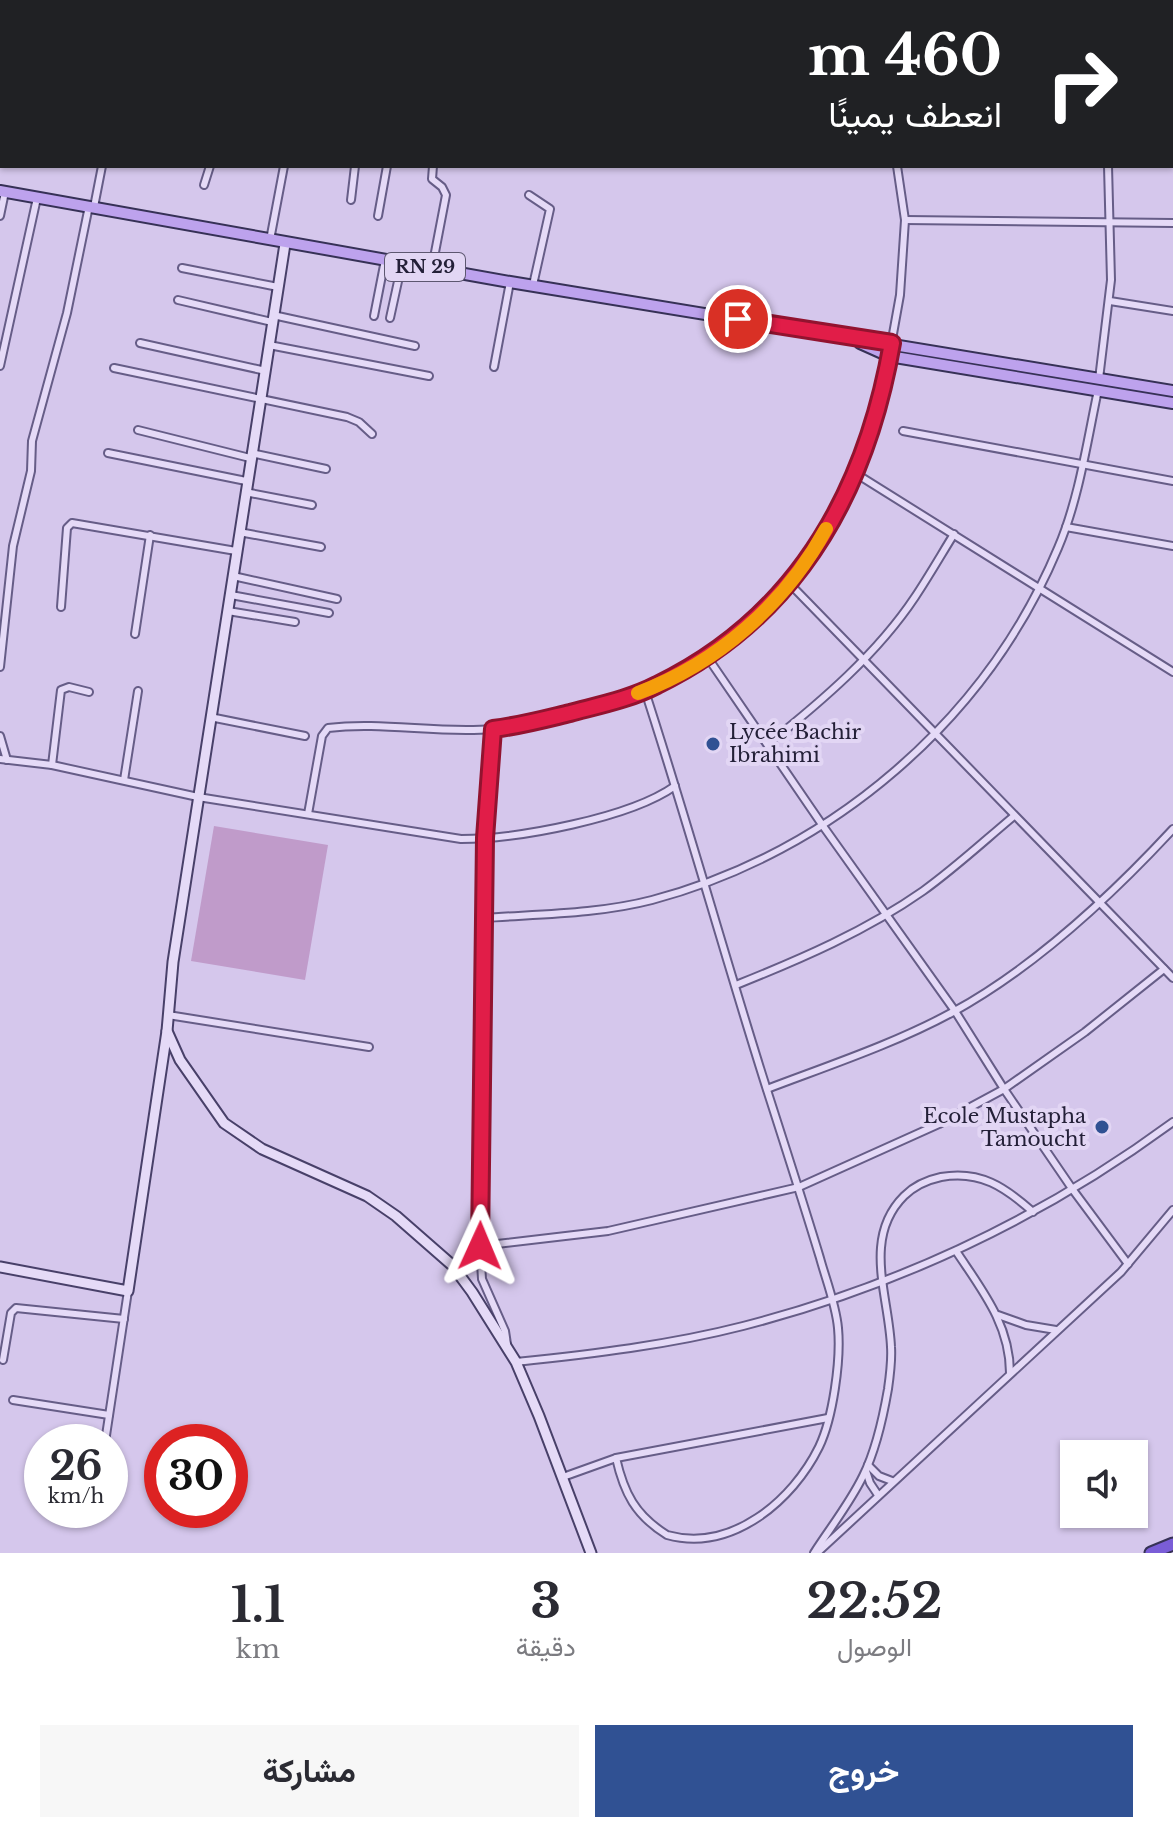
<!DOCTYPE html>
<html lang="ar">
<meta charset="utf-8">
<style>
body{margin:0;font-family:"Libre Baskerville",Vazirmatn,serif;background:#f7f7f7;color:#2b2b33;direction:rtl;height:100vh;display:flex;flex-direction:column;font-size:30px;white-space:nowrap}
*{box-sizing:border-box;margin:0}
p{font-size:26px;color:#7c7c81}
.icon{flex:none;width:44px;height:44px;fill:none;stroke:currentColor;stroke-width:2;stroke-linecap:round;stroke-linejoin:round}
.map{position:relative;height:1553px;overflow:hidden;direction:ltr}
.details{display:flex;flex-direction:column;background:#fff;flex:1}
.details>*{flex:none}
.banner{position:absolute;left:0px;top:0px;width:1174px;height:168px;box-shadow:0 2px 6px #0004;direction:rtl;background:#202124;color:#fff;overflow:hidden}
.controls{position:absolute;left:1060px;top:1440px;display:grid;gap:16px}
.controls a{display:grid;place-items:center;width:88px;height:88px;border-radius:0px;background:#fff;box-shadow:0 2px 6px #0004;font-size:40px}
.speed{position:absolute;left:24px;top:1424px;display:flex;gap:16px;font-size:40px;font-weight:700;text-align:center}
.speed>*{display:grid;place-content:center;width:104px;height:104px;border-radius:50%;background:#fff;box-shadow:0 2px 6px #0004;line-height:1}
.speed small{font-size:20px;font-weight:400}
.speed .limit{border:12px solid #d22;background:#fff;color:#111}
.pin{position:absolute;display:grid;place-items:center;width:68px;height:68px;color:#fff;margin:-34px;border:4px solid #fff;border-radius:50%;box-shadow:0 2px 8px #0007}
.me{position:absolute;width:88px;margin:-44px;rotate:1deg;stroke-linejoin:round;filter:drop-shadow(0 0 6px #0008)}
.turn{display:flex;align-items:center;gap:28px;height:168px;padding:0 40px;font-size:36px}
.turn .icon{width:104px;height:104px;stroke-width:2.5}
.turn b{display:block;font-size:56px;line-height:68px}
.eta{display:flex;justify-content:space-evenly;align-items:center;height:136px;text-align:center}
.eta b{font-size:48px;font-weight:700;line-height:56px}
.action{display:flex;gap:16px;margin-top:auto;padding:16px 40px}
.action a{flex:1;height:92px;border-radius:0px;background:#305193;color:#fff;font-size:32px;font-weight:700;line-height:92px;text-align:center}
.action a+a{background:#f7f7f7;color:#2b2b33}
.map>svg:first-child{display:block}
</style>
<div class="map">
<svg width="1173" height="1553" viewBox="0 0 1173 1553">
<rect width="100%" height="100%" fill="#d5c7ec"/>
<path fill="#c09bca" d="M214,826L328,845L305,980L191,961Z"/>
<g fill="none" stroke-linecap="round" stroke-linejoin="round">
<g stroke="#665d87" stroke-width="10">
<g id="street">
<path d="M183,0L187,2"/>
<path d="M825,0L826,2"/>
<path d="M1071,0L1072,2"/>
<path d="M20,2V0"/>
<path d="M93,2L94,0"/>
<path d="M112,2V0"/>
<path d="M327,2L328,0"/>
<path d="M1162,2L1168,0"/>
<path d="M0,91L2,82"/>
<path d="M204,185L210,166"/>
<path d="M529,195L550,209L533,285"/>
<path d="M351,200L355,166"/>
<path d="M94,207L102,166"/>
<path d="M0,216L5,192"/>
<path d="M378,216L387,166"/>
<path d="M905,220L1173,223"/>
<path d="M270,240L284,166"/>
<path d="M182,268L278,287"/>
<path d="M432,268L446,195L442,187L432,179L433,166"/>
<path d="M178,300L272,322"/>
<path d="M1110,301L1173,311"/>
<path d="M273,315L415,346"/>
<path d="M374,316L385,260"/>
<path d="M390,318L402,263"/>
<path d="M140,343L266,371"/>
<path d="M269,345L429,376"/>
<path d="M891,345L900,295L905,220L897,166"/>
<path d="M0,366L37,198"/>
<path d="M494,367L510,282"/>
<path d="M114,368L347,417L359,422L372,434"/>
<path d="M1099,379L1111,280L1108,166"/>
<path d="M138,430L250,458"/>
<path d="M903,431L1173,481"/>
<path d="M108,453L246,481"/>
<path d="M251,453L326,469"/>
<path d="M855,473L1173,672"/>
<path d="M245,492L312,505"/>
<path d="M1066,527L1173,546"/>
<path d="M239,532L321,547"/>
<path d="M233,576L337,599"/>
<path d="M790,584L1173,978"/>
<path d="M231,595L329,613"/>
<path d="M61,607L67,528L72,523L236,551"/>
<path d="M228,611L295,622"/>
<path d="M135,634L150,535"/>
<path d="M708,658L823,826L955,1011L1004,1089L1073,1190L1128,1264"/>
<path d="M0,667L13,546L31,471L32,441L67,313L89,206"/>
<path d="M210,717L305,736"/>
<path d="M493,729L485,838L480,1246L482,1279L505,1331L507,1344"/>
<path d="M0,736L7,760"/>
<path d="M768,744C822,701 877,654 915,597C929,576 941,555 954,534"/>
<path d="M0,759L52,765L198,797L461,839C518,839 630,818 675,786"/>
<path d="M52,765L61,690L69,687L89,692"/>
<path d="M124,780L138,691"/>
<path d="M308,814L322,736L328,728C382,721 438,734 492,729C520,727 548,718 575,711C599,705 623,700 645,691C790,631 858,501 889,356"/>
<path d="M484,918C540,914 598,914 652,900C832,852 986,720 1058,548C1079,499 1087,442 1098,390"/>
<path d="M736,985C801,959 866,931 923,891C955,868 984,841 1014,816"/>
<path d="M168,1015L369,1047"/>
<path d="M767,1089C830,1065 894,1044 953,1012C1035,967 1110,897 1173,829"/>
<path d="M480,1246L608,1231L799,1187L939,1124L1004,1089L1085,1032L1164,969"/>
<path d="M956,1251C981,1289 1010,1324 1010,1373"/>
<path d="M998,1315L1026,1325L1056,1330"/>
<path d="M3,1360L11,1313L16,1308L124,1319"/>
<path d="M516,1362C592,1354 669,1345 743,1326C898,1286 1044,1217 1173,1122"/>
<path d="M13,1400L109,1415"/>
<path d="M105,1442L128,1291"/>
<path d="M616,1458C624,1493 635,1515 667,1535C732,1553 793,1500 819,1447C833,1418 841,1360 838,1328C836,1305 826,1280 820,1258C803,1202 785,1146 767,1090C725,958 688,823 645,691"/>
<path d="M868,1465L879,1476L892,1481"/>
<path d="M866,1471L870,1483L878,1495"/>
<path d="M563,1477L616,1458L828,1418"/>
<path d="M814,1553C830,1528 850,1503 863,1476C876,1450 883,1418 888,1389C890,1375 892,1361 891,1347C889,1296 862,1238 904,1196C914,1186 927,1180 941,1177C980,1170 1005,1187 1033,1212"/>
<path d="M817,1553L1121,1272L1173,1210"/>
</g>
</g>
<g stroke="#484069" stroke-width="13">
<g id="secondary">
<path d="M285,244L173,962L167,1031L180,1060L224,1123L262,1149L367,1196L396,1216L452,1265L472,1292L516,1362L539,1416L591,1553"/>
<path d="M0,1267L128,1291L167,1031"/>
</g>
</g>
<g stroke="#363156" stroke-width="14">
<g id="primary">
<path d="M0,191L510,282L1173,391"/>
<path d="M860,343L889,356L1173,403"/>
</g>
</g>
<g stroke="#363156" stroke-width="15">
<path id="highway" d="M1151,1553L1173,1544"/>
</g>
<use href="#street" stroke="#e5daf7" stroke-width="6"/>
<use href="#secondary" stroke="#e5daf7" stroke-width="9"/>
<use href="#primary" stroke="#bda2ed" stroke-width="10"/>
<use href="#highway" stroke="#7a5dd7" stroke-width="11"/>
</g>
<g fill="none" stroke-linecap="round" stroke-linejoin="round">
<g stroke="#92132f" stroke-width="20">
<path id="route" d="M480,1246L485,838L493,729C519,726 545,719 570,713C600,705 630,699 657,685C797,617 866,492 892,343L738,319"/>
</g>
<use href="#route" stroke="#e11d48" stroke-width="14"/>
<path stroke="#f59e0b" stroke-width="14" d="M638,693C718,663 785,604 826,529"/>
</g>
<g fill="#305193" stroke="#e2d6f4" stroke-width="3">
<circle cx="713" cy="744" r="8"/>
<circle cx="1102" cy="1127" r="8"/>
</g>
<g text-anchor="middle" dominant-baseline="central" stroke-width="8" stroke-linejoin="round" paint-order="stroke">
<rect fill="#e2d6f4" stroke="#5d5770" stroke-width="2" x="385" y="253" width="80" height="28" rx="6"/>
<g font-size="18" font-weight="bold" fill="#242038">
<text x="425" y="267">RN 29</text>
</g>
<g font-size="20" fill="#242038" stroke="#e2d6f4" text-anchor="start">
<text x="729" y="732">Lycée Bachir<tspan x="729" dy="23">Ibrahimi</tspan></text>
<text x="1086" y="1116" text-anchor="end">Ecole Mustapha<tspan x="1086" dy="23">Tamoucht</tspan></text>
</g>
</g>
</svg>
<div class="controls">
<a><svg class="icon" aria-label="sound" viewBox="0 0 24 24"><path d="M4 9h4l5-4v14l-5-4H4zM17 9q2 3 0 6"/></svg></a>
</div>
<div class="speed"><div>26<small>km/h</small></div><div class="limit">30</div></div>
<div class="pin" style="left:738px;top:319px;background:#d93025"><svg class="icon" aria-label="arrive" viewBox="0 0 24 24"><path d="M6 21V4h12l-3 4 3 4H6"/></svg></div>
<svg class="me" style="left:480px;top:1246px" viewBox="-20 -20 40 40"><path d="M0-17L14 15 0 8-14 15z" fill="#e11d48" stroke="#fff" stroke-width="4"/></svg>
<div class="banner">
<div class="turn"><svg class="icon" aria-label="right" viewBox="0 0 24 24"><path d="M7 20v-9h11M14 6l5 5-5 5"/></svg><div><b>460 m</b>انعطف يمينًا</div></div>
</div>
</div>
<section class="details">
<div class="eta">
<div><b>22:52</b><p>الوصول</p></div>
<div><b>3</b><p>دقيقة</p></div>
<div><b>1.1</b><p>km</p></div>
</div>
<div class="action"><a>خروج</a><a>مشاركة</a></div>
</section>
